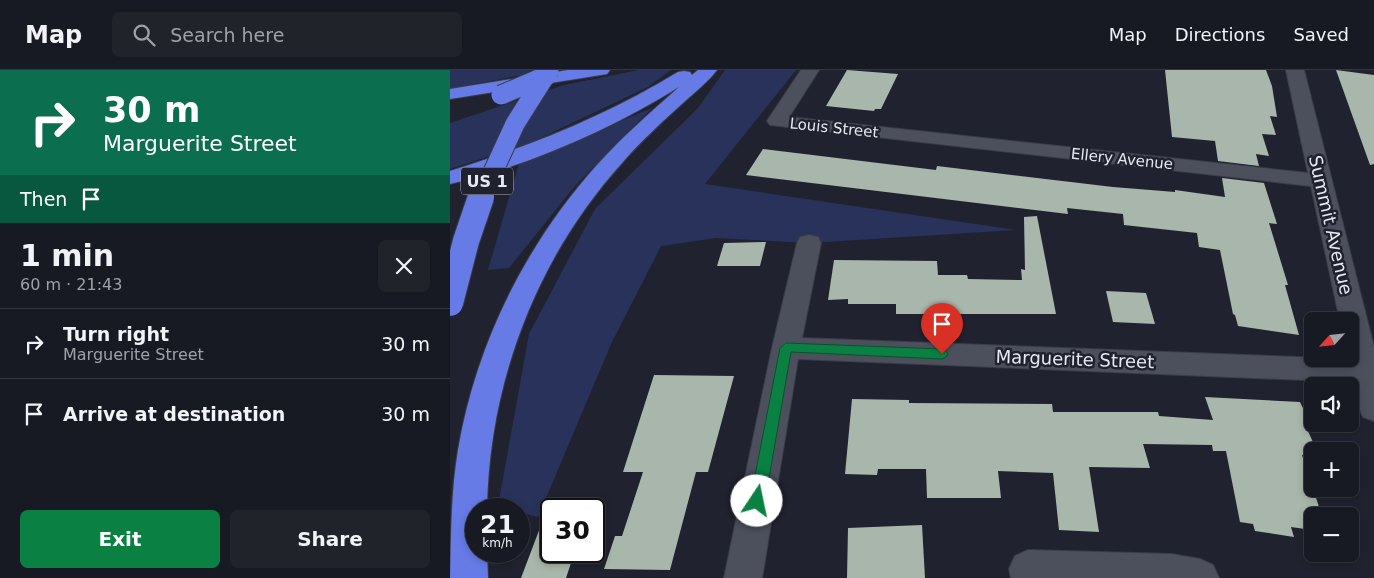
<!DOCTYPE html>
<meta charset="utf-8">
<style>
body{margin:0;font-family:"DejaVu Sans",sans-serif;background:#21232b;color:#f1f3f6;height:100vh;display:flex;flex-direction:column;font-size:19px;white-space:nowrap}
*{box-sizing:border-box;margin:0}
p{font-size:16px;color:#9fa1a6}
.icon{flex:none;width:28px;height:28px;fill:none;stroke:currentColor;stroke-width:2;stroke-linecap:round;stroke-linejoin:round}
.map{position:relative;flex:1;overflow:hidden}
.panel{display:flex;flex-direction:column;background:#181a23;width:450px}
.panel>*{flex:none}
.banner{background:#0b6e4f;color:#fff;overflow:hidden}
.needle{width:32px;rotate:243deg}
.controls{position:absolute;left:854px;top:242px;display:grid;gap:10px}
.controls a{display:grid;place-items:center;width:55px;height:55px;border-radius:8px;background:#181a23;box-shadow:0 2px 8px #0003,0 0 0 1px #363841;font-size:25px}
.speed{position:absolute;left:15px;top:428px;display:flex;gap:10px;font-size:25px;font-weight:700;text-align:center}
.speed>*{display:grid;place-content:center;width:65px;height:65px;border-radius:50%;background:#181a23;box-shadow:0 2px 8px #0003,0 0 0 1px #363841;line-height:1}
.speed small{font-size:12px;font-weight:400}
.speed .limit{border:2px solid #111;border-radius:8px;background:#fff;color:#111}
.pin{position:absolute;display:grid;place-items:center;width:42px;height:42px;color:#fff;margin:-51px -21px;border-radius:50% 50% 50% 0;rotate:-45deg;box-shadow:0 0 5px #0007}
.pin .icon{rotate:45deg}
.me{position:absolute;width:55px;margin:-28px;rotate:11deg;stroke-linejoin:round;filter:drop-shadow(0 0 4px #0008)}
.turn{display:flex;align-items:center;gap:18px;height:105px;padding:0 20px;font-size:22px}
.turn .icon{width:65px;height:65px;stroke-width:2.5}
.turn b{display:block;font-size:35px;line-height:42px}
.then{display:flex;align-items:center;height:48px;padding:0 20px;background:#0003;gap:10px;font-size:19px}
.round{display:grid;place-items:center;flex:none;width:52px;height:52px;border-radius:8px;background:#21232b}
.headline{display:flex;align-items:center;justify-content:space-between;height:85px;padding:0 20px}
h1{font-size:30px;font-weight:800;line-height:38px}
.primary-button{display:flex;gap:10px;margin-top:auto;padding:10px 20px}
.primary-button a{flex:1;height:58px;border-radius:8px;background:#0b8043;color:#fff;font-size:20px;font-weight:800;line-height:58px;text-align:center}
.primary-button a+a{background:#21232b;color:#f1f3f6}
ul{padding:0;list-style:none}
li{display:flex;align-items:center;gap:15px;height:70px;padding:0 20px;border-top:1px solid #363841}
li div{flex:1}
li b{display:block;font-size:19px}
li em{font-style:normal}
header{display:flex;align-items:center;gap:30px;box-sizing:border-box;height:70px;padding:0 25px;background:#181a23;border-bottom:1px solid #363841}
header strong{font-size:24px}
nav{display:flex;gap:28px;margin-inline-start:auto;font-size:18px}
.search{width:350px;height:45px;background:#21232b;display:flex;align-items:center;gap:12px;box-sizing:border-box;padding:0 18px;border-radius:8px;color:#9fa1a6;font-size:19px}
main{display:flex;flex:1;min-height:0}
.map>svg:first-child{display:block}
</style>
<header>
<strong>Map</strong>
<div class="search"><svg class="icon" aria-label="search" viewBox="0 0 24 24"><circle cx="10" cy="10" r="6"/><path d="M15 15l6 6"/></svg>Search here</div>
<nav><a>Map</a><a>Directions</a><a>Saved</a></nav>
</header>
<main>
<section class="panel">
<div class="banner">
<div class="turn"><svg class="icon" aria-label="right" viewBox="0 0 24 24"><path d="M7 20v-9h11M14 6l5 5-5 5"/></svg><div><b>30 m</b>Marguerite Street</div></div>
<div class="then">Then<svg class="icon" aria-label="arrive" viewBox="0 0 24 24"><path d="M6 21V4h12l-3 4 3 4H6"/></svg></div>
</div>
<div class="headline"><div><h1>1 min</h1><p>60 m · 21:43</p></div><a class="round"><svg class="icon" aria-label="close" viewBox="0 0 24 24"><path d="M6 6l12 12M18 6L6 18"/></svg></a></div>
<ul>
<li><svg class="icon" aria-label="right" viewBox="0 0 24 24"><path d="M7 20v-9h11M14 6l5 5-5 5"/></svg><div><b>Turn right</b><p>Marguerite Street</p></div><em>30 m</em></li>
<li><svg class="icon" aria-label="arrive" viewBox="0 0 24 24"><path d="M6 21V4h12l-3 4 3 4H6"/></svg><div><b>Arrive at destination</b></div><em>30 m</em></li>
</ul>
<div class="primary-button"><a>Exit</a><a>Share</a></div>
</section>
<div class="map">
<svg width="924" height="508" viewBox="0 0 924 508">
<rect width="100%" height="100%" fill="#20232f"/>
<g fill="#29325a">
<path d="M0,0H81L77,4L0,19Z"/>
<path d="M189,0H221L198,17L80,73L0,99V53L114,15Z"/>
<path d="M275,0H346L255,114L566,160L359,173L266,168L211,176L161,274L88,447L69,442V439L48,436L79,264L145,139L248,38Z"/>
<path d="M202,38L125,116L59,198L38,200L69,93Z"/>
</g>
<g fill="#a9b6ab">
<path d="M397,0L448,4L431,39H425L424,41L376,36Z"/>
<path d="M715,0H816L822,16L827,47L820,46L826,65L812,64L819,86L806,84L809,96L768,91L765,71L722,67Z"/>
<path d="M886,0L924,5V94L920,95Z"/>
<path d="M313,79L486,100L487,96L663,117L725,122V120L775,127L772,108L814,113L827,154L819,153L838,215H835L849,265L788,256L785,245L783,244L770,180L749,177L747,163L674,155L673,144L617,138L618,144L296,105Z"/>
<path d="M587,146L606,244H446V234H398V229L378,230L384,190L487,191L488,205H517L518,209L572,210L571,199L575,200L574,147Z"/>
<path d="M316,172L310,196H267L274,173Z"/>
<path d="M656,221L696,223L705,254L663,252Z"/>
<path d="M204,305L284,306L258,402H246L220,500L154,499L165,466H172L193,402H173Z"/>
<path d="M755,327L850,332L863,359H857L867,381H862V386L852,385L872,446H862V460L841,457L844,467L805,461L803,454L790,452L776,381H763L762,375L693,374L700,398L639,397L649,462L609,460L603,403L548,401L551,428H477L476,399H428L427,405L395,404L402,329L459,330V333L602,334L603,342H708L709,346L763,350Z"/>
<path d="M99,434H101V481H125L116,508H71Z"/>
<path d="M472,455L475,508H397L398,458Z"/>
</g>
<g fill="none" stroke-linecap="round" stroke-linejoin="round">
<g stroke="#3a3d47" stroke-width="2">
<g id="minor">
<path d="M351,0H369L339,47L858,103L836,0H854L924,277V351L913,347L909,338L903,312L348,289L312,508H274L322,278L347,173L350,167L359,165L368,167L371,173L352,268L900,289V251H890L861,116L320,55L317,51Z"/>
<path d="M578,480L721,484L750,489L763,495L769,508H561L559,499L565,486Z"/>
</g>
</g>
<g stroke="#3a3d47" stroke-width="2">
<g id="highway">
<path d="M118,0H160L157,4L151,5L0,29V19Z"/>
<path d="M248,0H267C258,12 245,22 234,32C213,51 191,71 172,93C87,187 39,312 37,439H26V481H37L38,508H0C1,465 1,422 8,380C26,274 76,174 147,95C172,67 201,42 229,17C160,60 80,95 0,114V101C80,76 156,46 228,2L234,1L240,2L242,5Z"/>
</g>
</g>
<use href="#minor" fill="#4c505d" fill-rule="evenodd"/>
<use href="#highway" fill="#667be6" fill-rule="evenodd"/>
<g stroke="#3a3d47" stroke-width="21" stroke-linecap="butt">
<g id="highway-bridge-far1">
<path d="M51,25L98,5"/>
<path d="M31,128L65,54L99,0"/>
</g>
</g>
<g stroke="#3a3d47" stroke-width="28" stroke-linecap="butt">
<path id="highway-bridge" d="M0,233L16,171L31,127"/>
</g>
<use href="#highway-bridge-far1" stroke="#667be6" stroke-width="19"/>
<use href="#highway-bridge" stroke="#667be6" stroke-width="26"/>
</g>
<path fill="#0b8043" stroke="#07532c" d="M336,273L492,279L496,281L498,284L496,287L492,289L341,282L315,431L312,436L307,438L302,436L300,431L330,278Z"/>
<g text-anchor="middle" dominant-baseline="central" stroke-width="5" stroke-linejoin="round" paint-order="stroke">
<g font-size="15" fill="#e6e9f1" stroke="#20232f">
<text transform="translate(384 58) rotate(6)">Louis Street</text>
<text transform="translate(672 89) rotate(6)">Ellery Avenue</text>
</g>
<rect fill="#20232f" stroke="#abaeb7" stroke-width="1" x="11" y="97.5" width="52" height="27" rx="4"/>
<g font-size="16" font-weight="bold" fill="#e6e9f1">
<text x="37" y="111">US 1</text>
</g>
<g font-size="18" fill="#e6e9f1" stroke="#20232f">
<text transform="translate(881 155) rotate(77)">Summit Avenue</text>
<text transform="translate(625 289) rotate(2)">Marguerite Street</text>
</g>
</g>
</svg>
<div class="controls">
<a><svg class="needle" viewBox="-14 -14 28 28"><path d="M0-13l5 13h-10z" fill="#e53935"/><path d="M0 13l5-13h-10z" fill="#9fa1a6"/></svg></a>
<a><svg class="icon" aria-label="sound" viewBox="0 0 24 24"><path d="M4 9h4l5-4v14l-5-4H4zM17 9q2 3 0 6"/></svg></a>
<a>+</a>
<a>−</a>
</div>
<div class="speed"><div>21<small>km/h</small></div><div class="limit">30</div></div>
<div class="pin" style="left:492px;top:284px;background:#d93025"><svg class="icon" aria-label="arrive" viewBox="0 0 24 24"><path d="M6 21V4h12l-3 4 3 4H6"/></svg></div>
<svg class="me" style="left:307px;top:431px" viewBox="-20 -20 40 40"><circle r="19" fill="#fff"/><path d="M0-13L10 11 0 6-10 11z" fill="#0b8043"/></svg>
</div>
</main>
